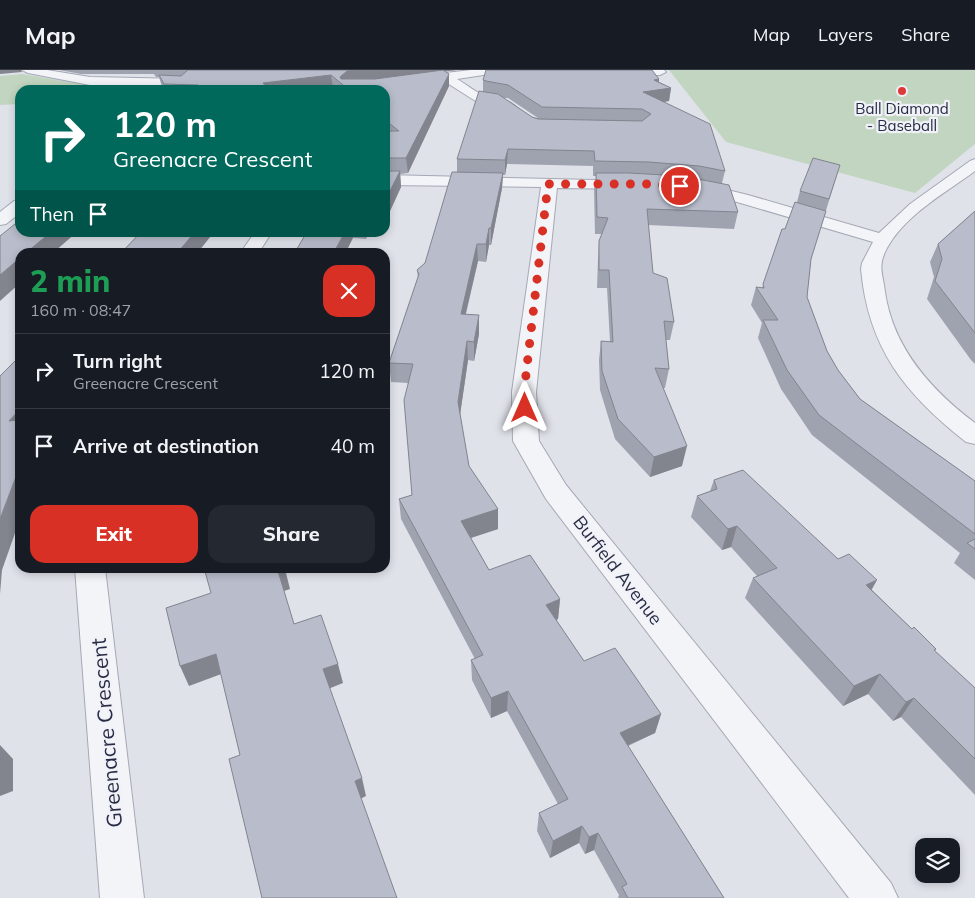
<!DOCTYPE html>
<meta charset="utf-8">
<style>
body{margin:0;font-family:Mulish,sans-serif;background:#242831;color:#f1f3f6;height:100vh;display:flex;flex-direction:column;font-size:19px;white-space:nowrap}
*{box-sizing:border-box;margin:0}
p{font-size:16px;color:#9ea1a6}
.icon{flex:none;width:28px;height:28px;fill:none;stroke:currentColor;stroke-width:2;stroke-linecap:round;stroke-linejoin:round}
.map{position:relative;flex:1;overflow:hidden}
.drawer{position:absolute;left:15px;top:178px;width:375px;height:325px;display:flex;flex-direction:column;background:#171b24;border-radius:15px;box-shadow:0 2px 8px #0003}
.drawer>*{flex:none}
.top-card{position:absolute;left:15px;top:15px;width:375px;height:152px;border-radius:15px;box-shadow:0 2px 8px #0003;background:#00695c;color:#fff;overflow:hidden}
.tools{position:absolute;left:915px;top:768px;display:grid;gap:10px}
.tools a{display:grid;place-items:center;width:45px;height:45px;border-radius:10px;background:#171b24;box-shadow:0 2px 8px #0003;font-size:25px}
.pin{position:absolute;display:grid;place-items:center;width:42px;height:42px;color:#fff;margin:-21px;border:2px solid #fff;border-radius:50%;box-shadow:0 1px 5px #0007}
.me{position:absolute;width:55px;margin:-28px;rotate:0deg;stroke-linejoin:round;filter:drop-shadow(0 0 4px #0008)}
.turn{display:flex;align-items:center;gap:18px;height:105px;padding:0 15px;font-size:22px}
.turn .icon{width:65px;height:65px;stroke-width:2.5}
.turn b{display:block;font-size:35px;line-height:42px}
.then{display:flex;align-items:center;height:48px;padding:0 15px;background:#0003;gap:10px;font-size:19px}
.round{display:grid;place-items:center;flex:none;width:52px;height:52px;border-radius:15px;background:#242831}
.overview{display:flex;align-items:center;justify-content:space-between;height:85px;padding:0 15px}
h1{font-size:30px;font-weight:800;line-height:38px;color:#1e9e55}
.action{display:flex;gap:10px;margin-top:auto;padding:10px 15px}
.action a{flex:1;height:58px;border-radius:15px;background:#d93025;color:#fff;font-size:20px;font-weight:800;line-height:58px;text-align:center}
.action a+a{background:#242831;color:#f1f3f6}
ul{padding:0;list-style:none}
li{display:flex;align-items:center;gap:15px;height:75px;padding:0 15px;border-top:1px solid #363941}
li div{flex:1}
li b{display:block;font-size:19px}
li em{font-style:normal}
header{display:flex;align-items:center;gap:30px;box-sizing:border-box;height:70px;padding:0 25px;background:#171b24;border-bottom:1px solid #363941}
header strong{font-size:24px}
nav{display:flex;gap:28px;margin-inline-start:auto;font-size:18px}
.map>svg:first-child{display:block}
</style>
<header>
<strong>Map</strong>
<nav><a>Map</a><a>Layers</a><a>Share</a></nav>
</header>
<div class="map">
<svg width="975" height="828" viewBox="0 0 975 828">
<rect width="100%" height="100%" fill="#e0e2ea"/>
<g fill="#c2d5c0">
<path d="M669,0H975V74L915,123L726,72Z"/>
<path d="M22,4L82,14L159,17L154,20H20V34L0,35V6Z"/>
</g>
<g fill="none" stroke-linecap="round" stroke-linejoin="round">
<g stroke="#a5a8b5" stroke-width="2">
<g id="minor">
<path d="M22,0H47L90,7L184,9L190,13L184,17L90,15L28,3Z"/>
<path d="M471,0H503L497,3L457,9C466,14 475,22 485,26C497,30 509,28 518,39L517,42H507L499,36L477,32L444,11L437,12L431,8L437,4Z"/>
<path d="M606,0H664L666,2L660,5L614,6L610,5Z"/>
<path d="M975,89V101C945,123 905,145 887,178C877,197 883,203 885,222C893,278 931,320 975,353V374L966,372C905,324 868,278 861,199L862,193L873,172L737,132L689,120L687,117L689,114L695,112L748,125L879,163L910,134L970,91Z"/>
<path d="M385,105L638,111L640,114L638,117L632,119L557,118L536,322L539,371L566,415L891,813L898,828H849L546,429L513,371L512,322L541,117L385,115Z"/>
<path d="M20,130V143L6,154L0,155V142L14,131Z"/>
<path d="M255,162H272L259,182H241Z"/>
<path d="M75,498H105L144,828H100Z"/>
</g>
</g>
<use href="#minor" fill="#f3f4f8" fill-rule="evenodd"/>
</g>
<g fill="#9fa3af" fill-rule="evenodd">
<path d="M59,0H457L445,1L449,16L408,103L400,104L401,117L390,141H385V20H335L333,18L317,20H163L159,7H156L154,4H81Z"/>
<path d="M659,9V12L671,18L669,31L664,32L725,101L722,113L738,142L734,159L648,155L653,203L674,252L670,270H666L669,299L665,318H663L682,396L650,407L615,369L600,320L599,290L601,271L610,272L607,218H597L598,189L599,171L602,164H595L594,119L596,106H593V96L507,94L505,105H503L502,118L491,175H489L486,192L478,191L466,244L479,264L474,291L468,290L460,344L469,396L498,459L471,468L489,500L560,529L558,549L556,550L584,591L661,644L655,663L628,676L724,828H618L619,825L594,780L585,784L579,773L550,788L537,761L539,743L558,734L507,641L491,648L472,610L471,590L475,589L401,449L399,429L412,425L408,313L391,312L389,293L418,208L417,200L425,193L457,102V89L483,22V10ZM503,28H508L538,48L532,47Z"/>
<path d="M840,95L811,189L807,227L827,281L838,300L860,329L975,411V510L954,493L960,483L812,365L781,319L758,268L762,253L751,235L756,217L762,218L782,159H785L797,132L800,121Z"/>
<path d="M975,141V294L971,290L927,229L934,207L930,192L938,174Z"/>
<path d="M97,162H214L198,182H122L140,164Z"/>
<path d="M307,162H368L366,169L353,168Z"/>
<path d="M714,410L872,520L912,559L936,579L935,581L975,618V725L901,647L893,651L868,624L843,636L745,528L753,508L757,506L731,477L722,480L691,447L697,426L710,421Z"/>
</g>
<g fill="#82848e">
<path d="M0,0H21L22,2L0,4Z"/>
<path d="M358,0H457L349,14L345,17L340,7L347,1Z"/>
<path d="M449,4V16L408,103L406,88Z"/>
<path d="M331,5L333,18L317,20H264L263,13Z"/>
<path d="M659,9L658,20L671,18L669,31L641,35L643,22L654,10Z"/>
<path d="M508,79L507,94L505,105V90Z"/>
<path d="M400,101L401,117L390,141L388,125Z"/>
<path d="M503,103L502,118L491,175V158Z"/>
<path d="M489,158V175L486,192V174Z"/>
<path d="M51,162H77L54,182H27Z"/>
<path d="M195,162H214L198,182H178Z"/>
<path d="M345,162H352L353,168L346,182H334Z"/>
<path d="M365,162H368L366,169Z"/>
<path d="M477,174L478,191L461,263V244Z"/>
<path d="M20,188V213L0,231V205Z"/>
<path d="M479,245V264L474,291V272Z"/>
<path d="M467,271L468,290L459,352L458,332Z"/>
<path d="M20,339V370L9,351Z"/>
<path d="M687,376L682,396L650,407L654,387Z"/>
<path d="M20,396V449L2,500L0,524V449Z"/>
<path d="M498,439V459L461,471V451Z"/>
<path d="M737,456L731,477L722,480L728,459Z"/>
<path d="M285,499L290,519L284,521L278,501Z"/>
<path d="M877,510L866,530V515Z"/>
<path d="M560,529L558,549L544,555L546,535Z"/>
<path d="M216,584L224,603L189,616L180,596Z"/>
<path d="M338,594L343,613L328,619L323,599Z"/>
<path d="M880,604L868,624L843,636L854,616Z"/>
<path d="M508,621L507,641L491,648V628Z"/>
<path d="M914,628L901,647L893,651L906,632Z"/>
<path d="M661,644L655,663L615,681L620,663Z"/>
<path d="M0,675L13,689V721L0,726Z"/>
<path d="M362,708L366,726L360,729L355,711Z"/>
<path d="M582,756L579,773L550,788L553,771Z"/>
<path d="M598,763L594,780L585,784L589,767Z"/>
</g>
<g fill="#b9bdcb" stroke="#82848e">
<path d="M188,0H358L347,1L340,7L341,9H375L443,0L449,4L406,88H385V61H399L385,50V20H349L331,5L263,13L269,20H192L198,15L164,14L159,5L181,6Z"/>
<path d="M486,0H652L659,9L654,10L671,18L643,22L710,54L725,101L699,96L649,92L595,91L594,81L508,79L505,90L457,89L479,21L498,24L532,47L538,49L642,51L651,44L642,39L542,37L508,15L486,11L483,10Z"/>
<path d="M813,88L840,95L829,129L800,121Z"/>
<path d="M385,101H400L388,125H385Z"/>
<path d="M452,102L503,103L491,158H489L486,174H477L461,244L479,245L474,272L467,271L458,332L469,396L498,439L461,451L489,500L530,485L560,529L546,535L584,591L615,578L634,605L661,644L620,663L724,828H628L622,817L627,814L598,763L589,767L582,756L553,771L539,743L568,729L508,621L491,628L471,590L483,585L399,429L412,425L404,330L413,294L389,293L419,204L417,200L425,193Z"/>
<path d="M596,103H629L682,106L729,115L738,142L647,139L653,203L667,208L674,252L664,251L669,299L655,298L687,376L654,387L618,349L602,301L601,271L613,272L609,200H599V171L608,148L597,147Z"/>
<path d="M795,132L826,141L811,189L807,227L827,281L838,300L860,329L975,411V464L819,345L787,300L763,250H778L756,217L764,218L763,214L782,159H785Z"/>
<path d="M975,141V263L935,211L942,189L938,174Z"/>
<path d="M20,150V162H51L27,182H20V188L0,205V166Z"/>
<path d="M141,162H195L178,182H122Z"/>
<path d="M307,162H345L334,182H295Z"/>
<path d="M20,286V339L9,351L20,350V396L0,449V306Z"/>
<path d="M743,400L838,489L849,484L877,510L866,515L912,559L914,557L936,579L934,580L975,618V689L914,628L906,632L880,604L854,616L753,508L777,498L737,456L728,459L697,426L717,419L714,410Z"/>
<path d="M975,469V479L967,473Z"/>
<path d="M204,498H284L285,499L278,501L294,554L321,545L338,594L323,599L362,708L355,711L397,828H262L229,689L240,685L216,584L180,596L166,538L211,523Z"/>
</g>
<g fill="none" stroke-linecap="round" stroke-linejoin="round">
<path stroke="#d93025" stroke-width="9" stroke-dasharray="0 16.2" d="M525,338L524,322L548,114H647L680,116"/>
</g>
<circle fill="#dc3a38" stroke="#f0f2f8" stroke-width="2" cx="902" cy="21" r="5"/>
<g text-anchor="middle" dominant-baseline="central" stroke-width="4.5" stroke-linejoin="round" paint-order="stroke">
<g font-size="15" fill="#272c44" stroke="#f0f2f8">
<text x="902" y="38">Ball Diamond<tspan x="902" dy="17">- Baseball</tspan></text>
</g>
<g font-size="18" fill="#272c44" stroke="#f0f2f8">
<text transform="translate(618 500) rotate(52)">Burfield Avenue</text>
</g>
<g font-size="21" fill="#272c44" stroke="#f0f2f8">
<text transform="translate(106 663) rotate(-95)">Greenacre Crescent</text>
</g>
</g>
</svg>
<div class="tools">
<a><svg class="icon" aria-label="layers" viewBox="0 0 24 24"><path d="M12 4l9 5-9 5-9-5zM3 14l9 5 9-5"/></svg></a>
</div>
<div class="pin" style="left:680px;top:116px;background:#d93025"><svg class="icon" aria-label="arrive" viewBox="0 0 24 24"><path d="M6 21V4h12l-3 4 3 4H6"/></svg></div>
<svg class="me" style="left:525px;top:338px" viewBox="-20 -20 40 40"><path d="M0-17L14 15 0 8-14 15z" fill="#d93025" stroke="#fff" stroke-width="4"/></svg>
<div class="top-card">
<div class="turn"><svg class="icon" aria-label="right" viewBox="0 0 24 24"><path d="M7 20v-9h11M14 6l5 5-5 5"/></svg><div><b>120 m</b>Greenacre Crescent</div></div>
<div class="then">Then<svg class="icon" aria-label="arrive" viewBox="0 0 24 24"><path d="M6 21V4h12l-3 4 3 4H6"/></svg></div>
</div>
<section class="drawer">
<div class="overview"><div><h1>2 min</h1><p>160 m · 08:47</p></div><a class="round" style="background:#d93025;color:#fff"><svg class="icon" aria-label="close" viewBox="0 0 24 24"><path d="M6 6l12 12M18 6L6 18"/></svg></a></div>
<ul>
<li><svg class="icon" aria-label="right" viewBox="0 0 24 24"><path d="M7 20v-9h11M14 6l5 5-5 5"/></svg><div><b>Turn right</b><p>Greenacre Crescent</p></div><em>120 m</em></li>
<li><svg class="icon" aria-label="arrive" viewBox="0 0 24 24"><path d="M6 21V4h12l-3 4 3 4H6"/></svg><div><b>Arrive at destination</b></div><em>40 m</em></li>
</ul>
<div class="action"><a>Exit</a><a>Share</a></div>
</section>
</div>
